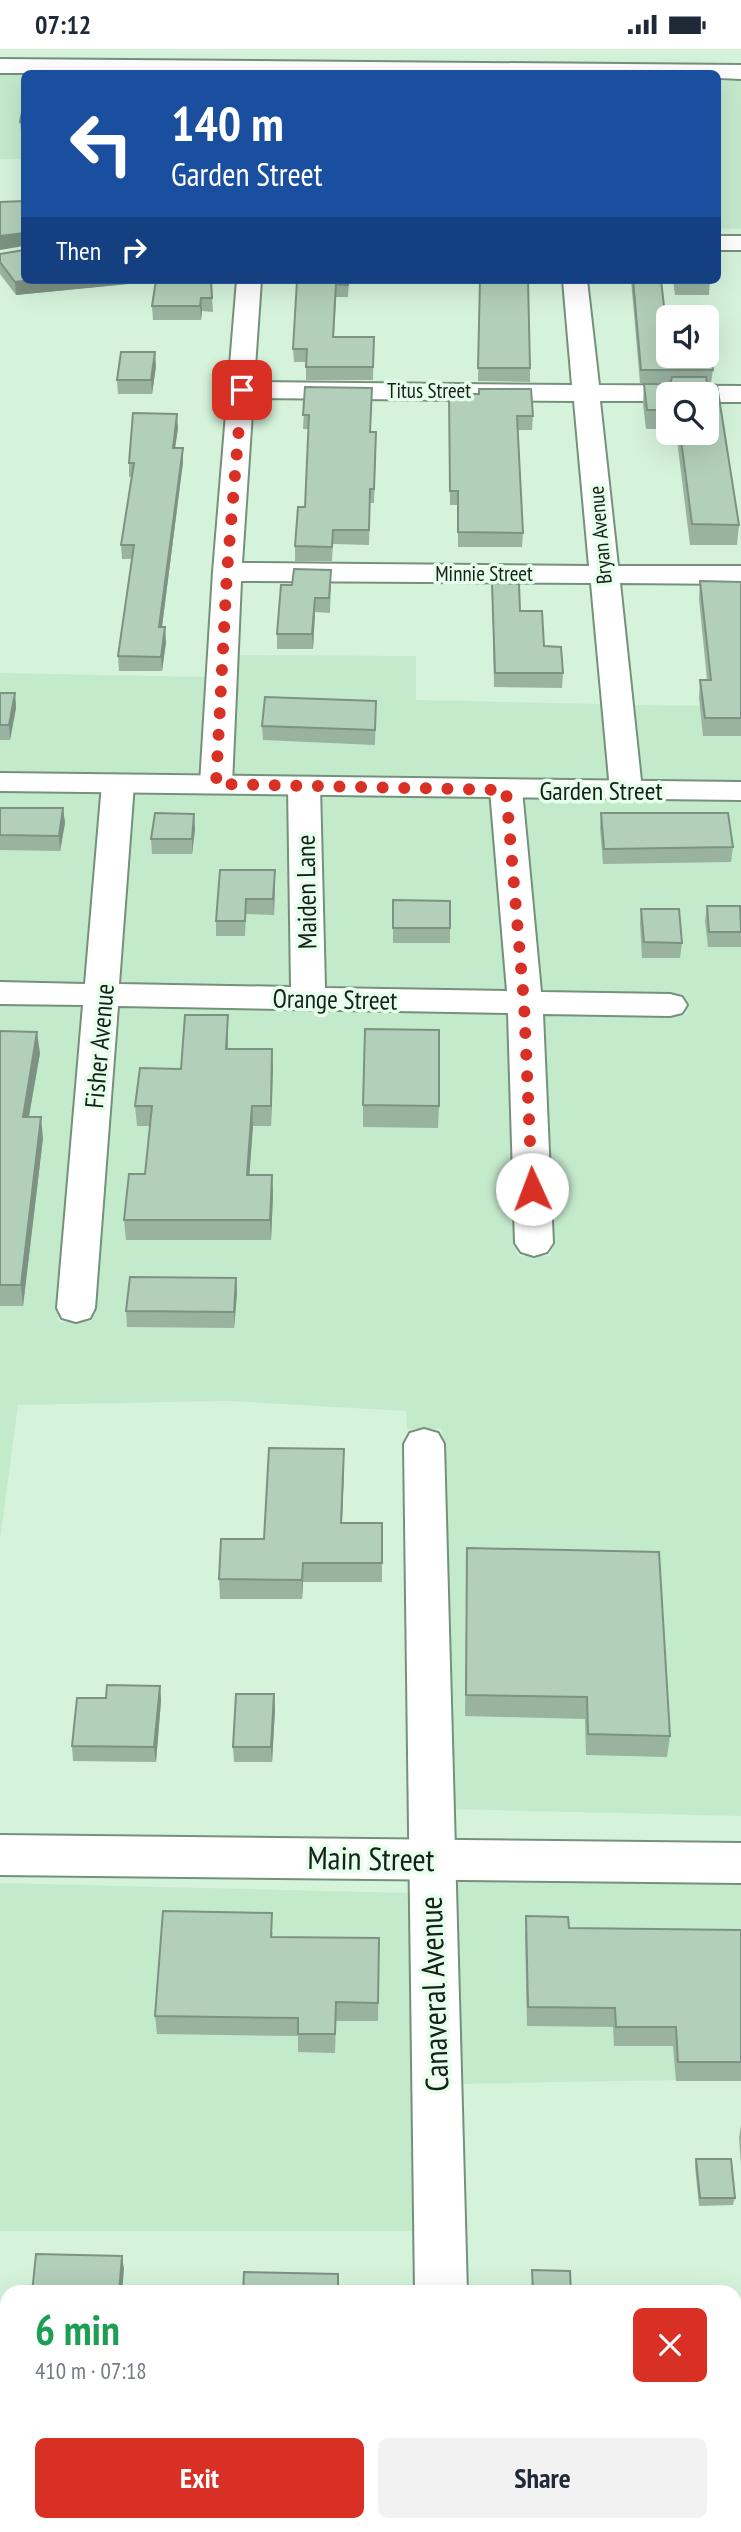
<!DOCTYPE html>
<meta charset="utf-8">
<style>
body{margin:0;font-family:"PT Sans Narrow",sans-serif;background:#f2f2f3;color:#1f2937;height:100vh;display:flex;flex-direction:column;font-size:26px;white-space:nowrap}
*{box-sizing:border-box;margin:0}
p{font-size:23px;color:#747a83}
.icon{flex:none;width:38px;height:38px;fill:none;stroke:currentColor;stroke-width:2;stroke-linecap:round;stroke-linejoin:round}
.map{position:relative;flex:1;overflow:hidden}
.drawer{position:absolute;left:0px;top:2236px;width:742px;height:247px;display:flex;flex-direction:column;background:#fff;border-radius:21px 21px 0 0;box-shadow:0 7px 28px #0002}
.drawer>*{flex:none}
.guide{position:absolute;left:21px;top:21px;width:700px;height:214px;border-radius:10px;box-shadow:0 7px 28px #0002;background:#1a4fa0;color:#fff;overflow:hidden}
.controls{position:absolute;left:656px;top:256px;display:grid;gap:14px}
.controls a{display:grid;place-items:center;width:63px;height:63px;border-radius:10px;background:#fff;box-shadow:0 7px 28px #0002;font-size:35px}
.pin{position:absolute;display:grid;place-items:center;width:60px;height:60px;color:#fff;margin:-30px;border-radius:14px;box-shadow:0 4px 10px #0006}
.me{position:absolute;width:77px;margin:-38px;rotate:358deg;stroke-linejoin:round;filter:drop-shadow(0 0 5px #0008)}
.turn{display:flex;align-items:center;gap:24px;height:147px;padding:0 35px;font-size:32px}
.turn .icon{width:91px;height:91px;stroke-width:2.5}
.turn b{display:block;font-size:49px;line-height:60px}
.then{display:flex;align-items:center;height:66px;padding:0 35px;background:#0003;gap:14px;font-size:26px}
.round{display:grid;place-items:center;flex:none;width:74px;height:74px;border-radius:10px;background:#f2f2f3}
.overview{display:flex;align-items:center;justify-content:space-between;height:119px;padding:0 35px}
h1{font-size:42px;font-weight:800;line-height:52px;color:#1e9e55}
.cta{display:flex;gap:14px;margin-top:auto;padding:14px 35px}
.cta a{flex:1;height:80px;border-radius:10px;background:#d93025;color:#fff;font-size:28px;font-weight:800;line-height:80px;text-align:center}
.cta a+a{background:#f2f2f3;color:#1f2937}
.status{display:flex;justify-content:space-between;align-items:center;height:49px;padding:0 35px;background:#fff;direction:ltr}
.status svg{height:19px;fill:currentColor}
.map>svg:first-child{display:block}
</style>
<div class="status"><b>07:12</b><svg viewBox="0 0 49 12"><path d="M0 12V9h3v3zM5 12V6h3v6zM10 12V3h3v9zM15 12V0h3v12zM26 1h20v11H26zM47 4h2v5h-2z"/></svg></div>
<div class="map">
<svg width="741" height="2483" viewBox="0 0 741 2483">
<rect width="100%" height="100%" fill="#d5f3db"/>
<g fill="#c4eacc">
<path d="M0,25L24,26V110H0Z"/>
<path d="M718,32H741V180L718,179Z"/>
<path d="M236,606L416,607V651L603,655L611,731L230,726Z"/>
<path d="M0,624L208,628L203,726L0,724Z"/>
<path d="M630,656L741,657V732L639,731Z"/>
<path d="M0,743L103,744L89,934L0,933Z"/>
<path d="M131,744L290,746L292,938L119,935Z"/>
<path d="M318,747L493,749L509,943L323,939Z"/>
<path d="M521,750L741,751V1767L449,1760L442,1380H407L406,1362L228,1352L18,1356L0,1491V955L87,956L58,1273L92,1272L117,957L510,965L518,1207H551L540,965L687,966L684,945L539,943Z"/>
<path d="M451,1830L741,1833V2030L458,2035Z"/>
<path d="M0,1834L410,1844L417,2182H0Z"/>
</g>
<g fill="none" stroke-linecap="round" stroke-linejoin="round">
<g stroke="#75917b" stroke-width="4">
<g id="street">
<rect x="718" y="187" width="23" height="14"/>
<path d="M237,231H261L254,333L572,336L563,231H587L599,336L741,337V353H707V345H668V352H600L618,517H741V535L620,534L642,741L637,748L626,750L615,748L610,741L591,534L241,532L232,735L227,742L216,744L205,742L200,735L213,523ZM253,349L574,352L589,517L242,514Z"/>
<path d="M118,726L129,728L134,735L119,935L291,938L288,737L293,730L304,728L315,730L320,737L325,939L507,942L490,741L495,734L506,732L517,734L522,741L541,943L670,945L682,948L687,956L682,964L670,967L543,965L553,1194L547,1203L534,1207L521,1203L515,1194L508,964L118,957L95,1259L90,1269L76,1273L62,1269L57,1259L83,956L0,955V933L85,935L102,735L107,728Z"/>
<path d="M424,1380L438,1384L444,1395L467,2244H415L404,1395L410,1384Z"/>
<path d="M3,2404L7,2405V2476H13L0,2482V2405Z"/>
<rect x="735" y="2414" width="6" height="54"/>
<rect x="525" y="2476" width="56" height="7"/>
</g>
</g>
<g stroke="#75917b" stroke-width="4">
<path id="secondary" d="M0,1786L741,1794V1834L0,1826Z"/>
</g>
<g stroke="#75917b" stroke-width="4">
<g id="primary">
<path d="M0,10L741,16V30L718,29V24H0Z"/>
<path d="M0,724L741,733V751L0,742Z"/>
</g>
</g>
<use href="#street" fill="#fff" fill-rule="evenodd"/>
<use href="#secondary" fill="#fff" fill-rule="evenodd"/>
<use href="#primary" fill="#fff" fill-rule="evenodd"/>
</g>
<g fill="#99b39f">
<path d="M24,53V90H22L20,73Z"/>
<path d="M0,205L211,231L213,263L202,262L201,271H153L152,257L156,232L16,246L0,225Z"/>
<path d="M297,231H349L348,248H336L334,288H374L373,331H306V313H294L293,300Z"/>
<path d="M480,231L530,319V333L478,332Z"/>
<path d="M631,231H661L668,292L713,321L711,334H707L739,476L737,496H690L676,383H707L668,345V380H646L643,355L644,335H670V334H640Z"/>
<path d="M673,231H710L709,246H675Z"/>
<path d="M156,317L152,345H118L117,331Z"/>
<path d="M305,338L371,383L376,397L374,454H370L369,496L333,495L332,512H295V497L305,458L308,380H303Z"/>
<path d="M449,359L533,367L532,381H518L523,484L522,498H458V456H450Z"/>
<path d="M178,379L175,399H183V413L162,578L166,593L162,622H119L118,607L132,510H122L121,496L132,428H129V414Z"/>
<path d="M700,532L741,533V687H703L699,649L700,631H707L699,550Z"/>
<path d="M492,534L544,597L563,624L562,639L494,638Z"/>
<path d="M331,535L330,564L315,563L313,600H277V585L281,536Z"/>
<path d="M0,644H15L16,659L10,691H0Z"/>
<path d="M376,652L375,696L263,691L262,677Z"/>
<path d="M0,759H63L65,774L60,802L0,801Z"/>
<path d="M601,764L733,798L731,813L603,815L600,779Z"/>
<path d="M195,780L192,805H152L151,790Z"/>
<path d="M275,821L274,866L246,865L245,887H216V872Z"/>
<path d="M393,851L450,852V894H393Z"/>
<path d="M707,857L741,866V898H708L705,872Z"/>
<path d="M641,860L682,894L680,909H642L640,875Z"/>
<path d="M228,966V1000H272L271,1077H253L249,1126H272L273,1146L271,1191H126L124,1171L145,1125L150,1077H137L135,1057L181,1020Z"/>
<path d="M0,982L40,1004L29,1068L43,1089L23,1257H0Z"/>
<path d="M363,1056L439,1057L438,1079L363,1078Z"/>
<path d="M236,1229L237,1244L234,1279L127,1278L126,1262Z"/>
<path d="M344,1420L342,1474H382V1533H303L302,1550H220L219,1530Z"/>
<path d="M467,1499L670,1687L667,1708L586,1706L585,1670L465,1667Z"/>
<path d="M160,1637L161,1652L156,1713L73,1712L72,1697L106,1649Z"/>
<path d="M274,1645L275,1661L272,1713H234L233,1698Z"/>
<path d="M526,1867L569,1879L741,1881V2032H676L673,1997H614L613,1978L527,1977L525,1886Z"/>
<path d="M273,1883L272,1888L379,1889L378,1972H336L335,2004L298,2003V1987L157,1985L155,1967Z"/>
<path d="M741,2076V2116L739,2088Z"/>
<path d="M696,2110L735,2149L733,2156L699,2157L695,2117Z"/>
</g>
<g fill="#7d9282">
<path d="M24,184V197L0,201V187Z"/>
<path d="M31,231H159V232L16,246L15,233Z"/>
<path d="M201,249L202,262L201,271L200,257Z"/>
<path d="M155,303L156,317L152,345L151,331Z"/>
<path d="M177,365L178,379L173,413V399Z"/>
<path d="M183,399V413L160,593L159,578Z"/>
<path d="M315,549V563L313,600L312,585Z"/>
<path d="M165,578L166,593L162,622L161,608Z"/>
<path d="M15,644L16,659L10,691L9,676Z"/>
<path d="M63,759L65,774L60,802L59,787Z"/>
<path d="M194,765L195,780L192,805V790Z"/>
<path d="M275,821V836L274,866L273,850Z"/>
<path d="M228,966V986L227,1020L226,1000Z"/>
<path d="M37,983L40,1004L25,1089L23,1068Z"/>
<path d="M272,1000L273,1019L271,1077V1057Z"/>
<path d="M252,1057L253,1077L248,1145L247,1126Z"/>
<path d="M41,1068L43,1089L23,1257L21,1236Z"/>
<path d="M272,1126L273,1146L271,1191L270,1171Z"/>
<path d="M236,1229L237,1244L234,1279V1263Z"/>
<path d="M344,1400V1420L341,1494V1474Z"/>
<path d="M303,1514V1533L302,1550V1531Z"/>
<path d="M160,1637L161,1652L156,1713L154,1698Z"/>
<path d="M274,1645L275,1661L272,1713L271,1698Z"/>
<path d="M122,2207L124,2220L122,2244H119Z"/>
</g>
<g fill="#b2d0b9" stroke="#7d9282" stroke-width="2">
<path d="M24,53V73H20Z"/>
<path d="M24,152V184L0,187V153Z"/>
<path d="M24,201V231H31L15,233L0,213V205Z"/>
<path d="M156,231H211L212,249H201L200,257H152Z"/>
<path d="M297,231H349L348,236L336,235L333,288H374L373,318H306L307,300H293Z"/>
<path d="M480,231H528L530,319H478Z"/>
<path d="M633,231H661L668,292V306H707V292H708L713,321H641Z"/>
<rect x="676" y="231" width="34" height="1"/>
<path d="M121,303H155L151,331H117Z"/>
<path d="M672,328H706L707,335L717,336L739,476L692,475L680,383H707V345H668V361H647L644,335H670Z"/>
<path d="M305,338L372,339L370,383H376L374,440H370L369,481H333L332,498L295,497L298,458H305L309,366H303Z"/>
<path d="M479,340H531L533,367H517L523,484L458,483V442H450L449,345H479Z"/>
<path d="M133,364L177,365L173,399H183L159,578H165L161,608L118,607L134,496H121L134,414H129Z"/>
<path d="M294,520L331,521L329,549H315L312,585H277L281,536H292Z"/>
<path d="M700,532L741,533V669H705L700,631H711Z"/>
<path d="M492,534L519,535L520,562H542L544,597L561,598L563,624H495Z"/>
<path d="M0,644H15L9,676H0Z"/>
<path d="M265,648L376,652L375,681L262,677Z"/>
<path d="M0,759H63L59,787L0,786Z"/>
<path d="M155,764L194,765L192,790H151Z"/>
<path d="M601,764H728L733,798L604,800Z"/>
<path d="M220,821H275L273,850H246L245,872H216Z"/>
<path d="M393,851L450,852V879H393Z"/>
<path d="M707,857H740L741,883H709Z"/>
<path d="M641,860H679L682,894L644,893Z"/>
<path d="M185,966H228L226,1000H272L271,1057H252L247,1126H272L270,1171H124L129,1125H145L152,1057H135L140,1019L181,1020Z"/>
<path d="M365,980L439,981V1057L363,1056Z"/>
<path d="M0,982L37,983L23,1068H41L21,1236H0Z"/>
<path d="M130,1228L236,1229L234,1263L126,1262Z"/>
<path d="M269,1399L344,1400L341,1474H382V1514H303L302,1531L219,1530L221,1490H264Z"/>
<path d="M467,1499L659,1503L670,1687L588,1685L587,1648L466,1646Z"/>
<path d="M107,1636L160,1637L154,1698L72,1697L77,1649H106Z"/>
<path d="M236,1645H274L271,1698H233Z"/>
<path d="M163,1862L272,1864L271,1888L379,1889L378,1954L336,1953L335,1985H298V1969L155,1967Z"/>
<path d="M526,1867L568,1868L569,1879L741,1881V2013H678L676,1978H616L615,1959L528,1958Z"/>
<path d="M696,2110H731L735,2149H700Z"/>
<path d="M36,2205L122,2207L119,2244H32Z"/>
<path d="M532,2221L570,2222L571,2244H533Z"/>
<path d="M244,2223L338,2225V2244H243Z"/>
</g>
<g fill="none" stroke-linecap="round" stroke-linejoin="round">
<path stroke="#d93025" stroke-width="12" stroke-dasharray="0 21.6" d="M242,341L227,523L216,735L506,741L524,954L532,1140"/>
</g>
<g text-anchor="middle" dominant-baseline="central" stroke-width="7" stroke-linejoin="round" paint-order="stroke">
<g font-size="21" fill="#152018" stroke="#e6ffeb">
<text x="429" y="341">Titus Street</text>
<text transform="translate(600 486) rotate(-95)">Bryan Avenue</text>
<text x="484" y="524">Minnie Street</text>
</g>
<g font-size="26" fill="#152018" stroke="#e6ffeb">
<text x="601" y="741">Garden Street</text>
<text transform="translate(306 843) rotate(-91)">Maiden Lane</text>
<text transform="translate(335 950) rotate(1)">Orange Street</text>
<text transform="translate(99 997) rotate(-85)">Fisher Avenue</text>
</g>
<g font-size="32" fill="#152018" stroke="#e6ffeb">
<text transform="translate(371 1809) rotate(1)">Main Street</text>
<text transform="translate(433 1945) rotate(-92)">Canaveral Avenue</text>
</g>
</g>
</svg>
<div class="controls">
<a><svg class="icon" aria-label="sound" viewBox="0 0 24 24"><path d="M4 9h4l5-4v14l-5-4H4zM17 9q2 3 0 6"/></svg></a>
<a><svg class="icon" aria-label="search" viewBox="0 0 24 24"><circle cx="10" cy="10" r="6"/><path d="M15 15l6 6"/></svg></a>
</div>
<div class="pin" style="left:242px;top:341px;background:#d93025"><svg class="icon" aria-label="arrive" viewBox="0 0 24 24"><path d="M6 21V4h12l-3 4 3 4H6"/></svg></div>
<svg class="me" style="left:532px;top:1140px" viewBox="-20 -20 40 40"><circle r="19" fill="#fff"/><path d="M0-13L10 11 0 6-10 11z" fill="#d93025"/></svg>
<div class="guide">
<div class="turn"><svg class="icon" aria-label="left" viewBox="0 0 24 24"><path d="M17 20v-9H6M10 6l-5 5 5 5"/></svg><div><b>140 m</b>Garden Street</div></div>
<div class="then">Then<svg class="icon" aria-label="right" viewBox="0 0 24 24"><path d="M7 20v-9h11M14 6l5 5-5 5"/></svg></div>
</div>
<section class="drawer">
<div class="overview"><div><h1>6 min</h1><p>410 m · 07:18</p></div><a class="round" style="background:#d93025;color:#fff"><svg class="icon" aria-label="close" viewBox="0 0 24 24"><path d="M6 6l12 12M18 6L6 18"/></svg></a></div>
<div class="cta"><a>Exit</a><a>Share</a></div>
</section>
</div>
